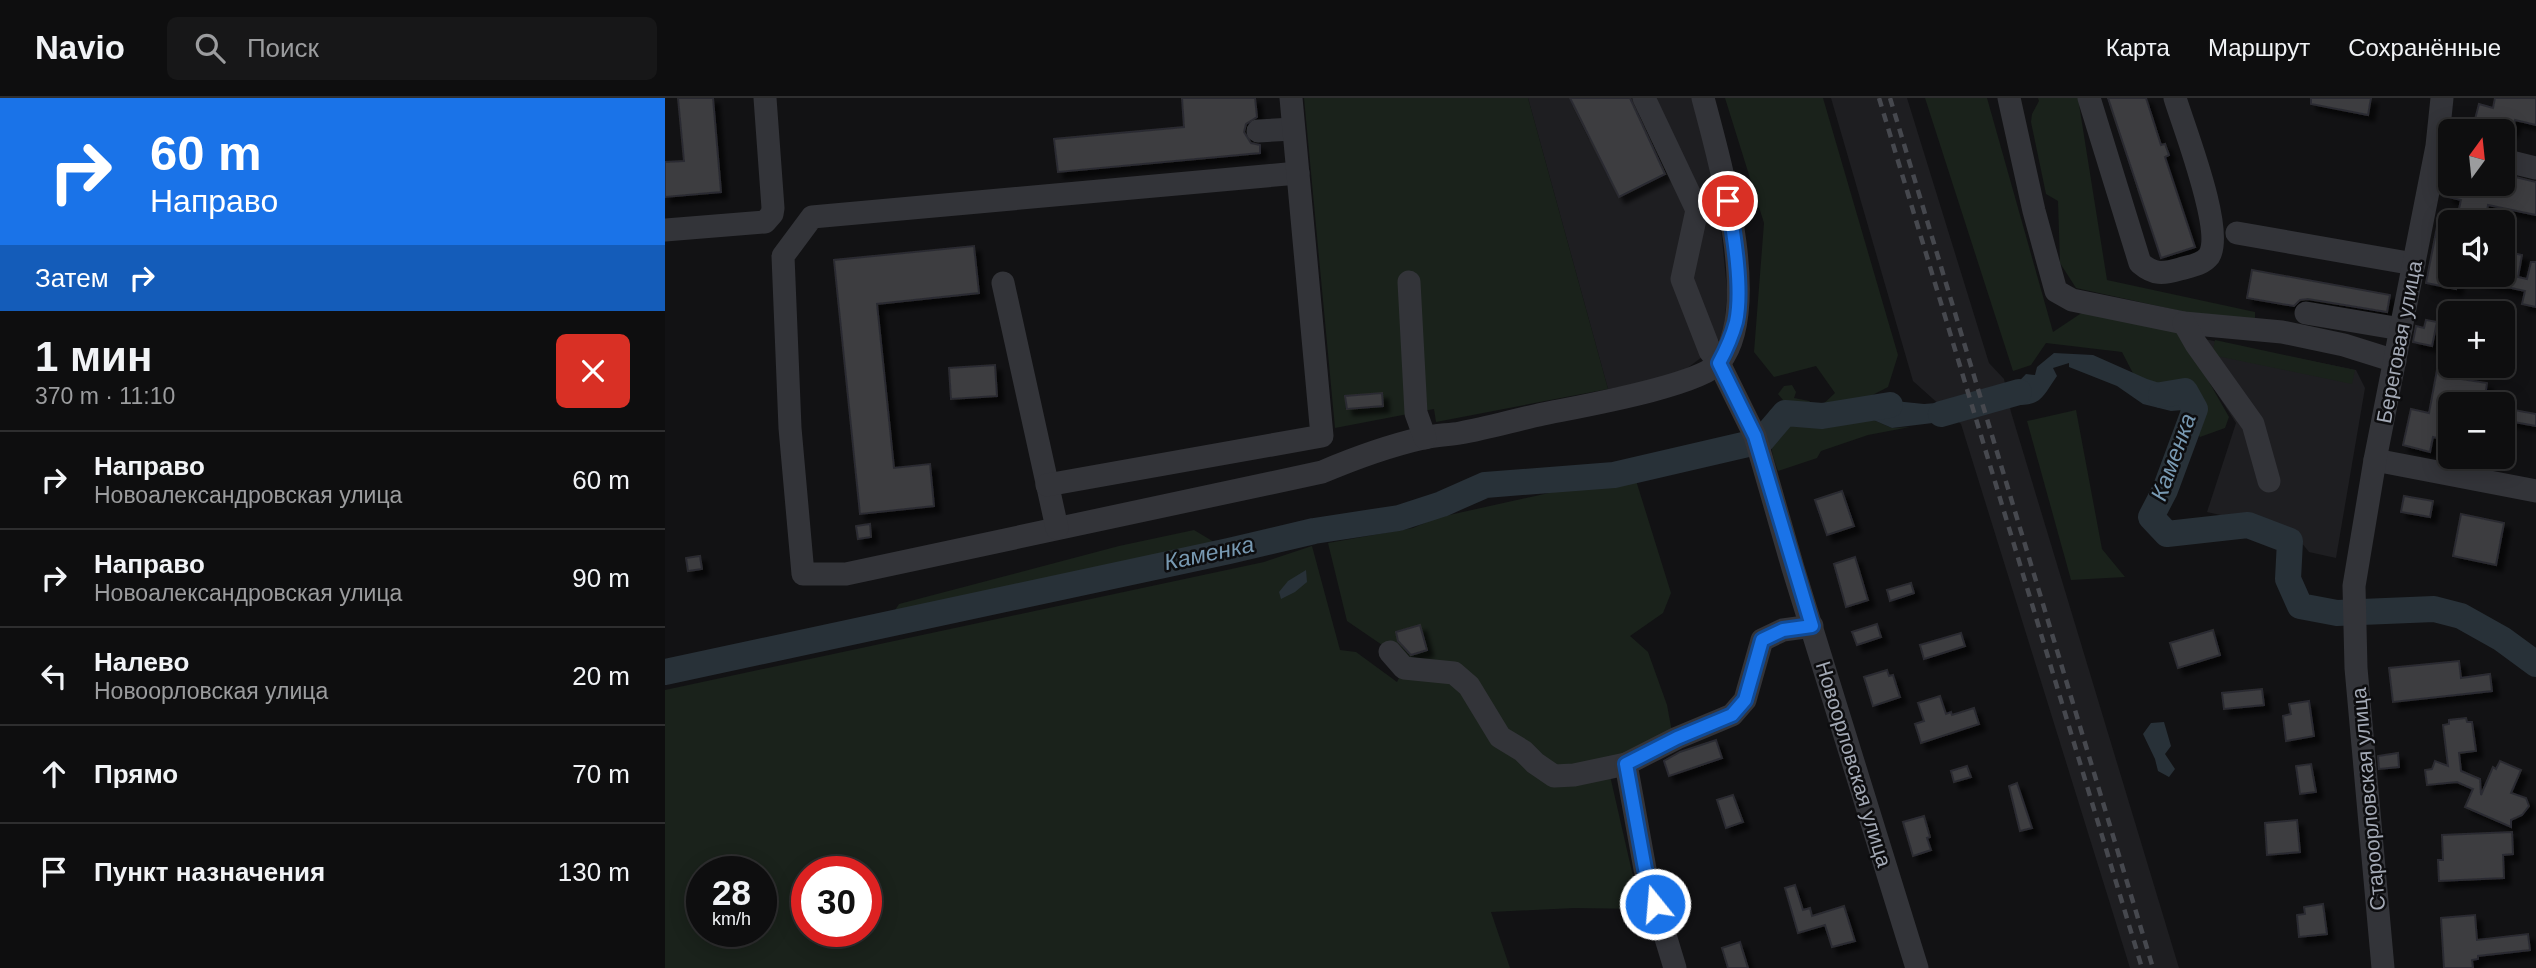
<!DOCTYPE html>
<html lang="ru">
<meta charset="utf-8">
<style>
body{margin:0;font-family:Arial,sans-serif;background:#171718;color:#f1f3f6;height:100vh;display:flex;flex-direction:column;font-size:26px;white-space:nowrap}
*{box-sizing:border-box;margin:0}
p{font-size:23px;color:#9b9c9e}
.icon{flex:none;width:38px;height:38px;fill:none;stroke:currentColor;stroke-width:2;stroke-linecap:round;stroke-linejoin:round}
.map{position:relative;flex:1;overflow:hidden}
.details{display:flex;flex-direction:column;background:#0e0e0f;width:665px}
.details>*{flex:none}
.hud{background:#1a73e8;color:#fff;overflow:hidden}
.needle{width:46px;rotate:15deg}
.buttons{position:absolute;left:1773px;top:21px;display:grid;gap:14px}
.buttons a{display:grid;place-items:center;width:77px;height:77px;border-radius:10px;background:#0e0e0f;box-shadow:0 4px 18px #0003,0 0 0 2px #2e2e2f;font-size:35px}
.speed{position:absolute;left:21px;top:758px;display:flex;gap:14px;font-size:35px;font-weight:700;text-align:center}
.speed>*{display:grid;place-content:center;width:91px;height:91px;border-radius:50%;background:#0e0e0f;box-shadow:0 4px 18px #0003,0 0 0 2px #2e2e2f;line-height:1}
.speed small{font-size:18px;font-weight:400}
.speed .limit{border:10px solid #d22;background:#fff;color:#111}
.pin{position:absolute;display:grid;place-items:center;width:60px;height:60px;color:#fff;margin:-30px;border:4px solid #fff;border-radius:50%;box-shadow:0 2px 7px #0007}
.me{position:absolute;width:77px;margin:-38px;rotate:343deg;stroke-linejoin:round;filter:drop-shadow(0 0 5px #0008)}
.turn{display:flex;align-items:center;gap:24px;height:147px;padding:0 35px;font-size:32px}
.turn .icon{width:91px;height:91px;stroke-width:2.5}
.turn b{display:block;font-size:49px;line-height:60px}
.then{display:flex;align-items:center;height:66px;padding:0 35px;background:#0003;gap:14px;font-size:26px}
.round{display:grid;place-items:center;flex:none;width:74px;height:74px;border-radius:10px;background:#171718}
.headline{display:flex;align-items:center;justify-content:space-between;height:119px;padding:0 35px}
h1{font-size:42px;font-weight:600;line-height:52px}
ul{padding:0;list-style:none}
li{display:flex;align-items:center;gap:21px;height:98px;padding:0 35px;border-top:2px solid #2e2e2f}
li div{flex:1}
li b{display:block;font-size:26px}
li em{font-style:normal}
header{display:flex;align-items:center;gap:42px;box-sizing:border-box;height:98px;padding:0 35px;background:#0e0e0f;border-bottom:2px solid #2e2e2f}
header strong{font-size:33px}
nav{display:flex;gap:38px;margin-inline-start:auto;font-size:24px}
.search{width:490px;height:63px;background:#171718;display:flex;align-items:center;gap:18px;box-sizing:border-box;padding:0 24px;border-radius:10px;color:#9b9c9e;font-size:26px}
main{display:flex;flex:1;min-height:0}
.map>svg:first-child{display:block}
</style>
<header>
<strong>Navio</strong>
<div class="search"><svg class="icon" aria-label="search" viewBox="0 0 24 24"><circle cx="10" cy="10" r="6"/><path d="M15 15l6 6"/></svg>Поиск</div>
<nav><a>Карта</a><a>Маршрут</a><a>Сохранённые</a></nav>
</header>
<main>
<section class="details">
<div class="hud">
<div class="turn"><svg class="icon" aria-label="right" viewBox="0 0 24 24"><path d="M7 20v-9h11M14 6l5 5-5 5"/></svg><div><b>60 m</b>Направо</div></div>
<div class="then">Затем<svg class="icon" aria-label="right" viewBox="0 0 24 24"><path d="M7 20v-9h11M14 6l5 5-5 5"/></svg></div>
</div>
<div class="headline"><div><h1>1 мин</h1><p>370 m · 11:10</p></div><a class="round" style="background:#d93025;color:#fff"><svg class="icon" aria-label="close" viewBox="0 0 24 24"><path d="M6 6l12 12M18 6L6 18"/></svg></a></div>
<ul>
<li><svg class="icon" aria-label="right" viewBox="0 0 24 24"><path d="M7 20v-9h11M14 6l5 5-5 5"/></svg><div><b>Направо</b><p>Новоалександровская улица</p></div><em>60 m</em></li>
<li><svg class="icon" aria-label="right" viewBox="0 0 24 24"><path d="M7 20v-9h11M14 6l5 5-5 5"/></svg><div><b>Направо</b><p>Новоалександровская улица</p></div><em>90 m</em></li>
<li><svg class="icon" aria-label="left" viewBox="0 0 24 24"><path d="M17 20v-9H6M10 6l-5 5 5 5"/></svg><div><b>Налево</b><p>Новоорловская улица</p></div><em>20 m</em></li>
<li><svg class="icon" aria-label="ahead" viewBox="0 0 24 24"><path d="M12 20V5M6 11l6-6 6 6"/></svg><div><b>Прямо</b></div><em>70 m</em></li>
<li><svg class="icon" aria-label="arrive" viewBox="0 0 24 24"><path d="M6 21V4h12l-3 4 3 4H6"/></svg><div><b>Пункт назначения</b></div><em>130 m</em></li>
</ul>
</section>
<div class="map">
<svg width="1871" height="870" viewBox="0 0 1871 870">
<defs>
<filter id="shadow"><feDropShadow dx="6" dy="6" stdDeviation="2" flood-color="#0009"/></filter>
</defs>
<rect width="100%" height="100%" fill="#121214"/>
<g fill="#1e1e21">
<path d="M863,0H1027L1046,67L1056,131L1062,192L1059,235L1045,253L1021,271L985,284L943,291Z"/>
<path d="M1166,0H1242L1324,265L1339,281L1346,314L1514,870H1465L1296,326L1248,283Z"/>
<path d="M1539,241L1691,272L1700,290L1671,460L1644,454L1627,433L1542,414L1571,325L1523,250Z"/>
</g>
<g fill="#1a221b" fill-rule="evenodd">
<path d="M639,0H863L943,291L771,324L769,311L670,330Z"/>
<path d="M1060,0H1158L1233,257L1223,289L1192,305L1190,314L1227,330L1245,329L1203,337L1156,353L1152,360L1113,373C1107,356 1102,344 1112,329L1104,313L1118,302L1113,296L1119,288L1127,287L1131,294L1129,300L1144,303L1154,310L1170,295L1151,268L1109,279L1089,254L1099,125Z"/>
<path d="M1260,0H1322L1388,234L1418,214L1515,233L1564,319L1560,330L1535,339L1508,303L1473,285L1457,254L1381,245L1366,267L1348,273Z"/>
<path d="M1373,0H1413L1442,182L1590,214V223L1584,228L1411,190L1395,165L1393,103L1381,96L1366,24L1367,16L1374,3Z"/>
<path d="M1550,242L1690,272L1687,286L1547,257Z"/>
<path d="M1411,312L1437,451L1460,479L1406,482L1362,323Z"/>
<path d="M969,376L1006,495L998,515L965,538L983,554L1002,607L1007,634L978,650L941,660L967,774L980,811L909,810L826,814L845,870H0V592L599,464L647,448L675,552L691,554L732,584L742,564L682,523L663,445L748,430L771,420ZM37,774H96V833H37ZM142,774H201V833H142Z"/>
<path d="M529,432L564,453L221,526L234,506L454,448Z"/>
</g>
<g fill="#283138">
<path d="M1389,255L1428,257L1482,281L1520,293L1530,311L1506,313L1478,306L1452,288L1404,269V265L1388,270L1392,278C1375,303 1376,308 1344,307C1336,307 1331,311 1322,311L1321,298L1329,292C1344,296 1351,286 1361,276L1370,277L1372,269Z"/>
<path d="M1220,302L1259,306L1309,302L1313,309L1297,314L1292,322L1227,330L1190,314L1202,303Z"/>
<path d="M641,472L642,484L630,494L616,501L614,494L623,483Z"/>
<path d="M1499,624L1506,648L1500,656L1510,671L1504,679L1493,673L1490,661L1478,636L1486,625Z"/>
</g>
<g fill="none" stroke-linecap="round" stroke-linejoin="round">
<g stroke="#283138" stroke-width="26">
<path d="M1496,297L1520,293L1530,311L1500,392L1486,419L1502,436L1583,427L1625,443L1623,481L1635,508L1672,515L1769,511L1796,518L1837,541L1871,566"/>
<path d="M1276,316L1354,294"/>
<path d="M1097,342L1120,315L1157,318L1225,307"/>
<path d="M0,574L564,453L649,433L734,420L777,406L820,387L949,377L1087,345"/>
</g>
</g>
<g fill="#3c3d41" stroke="#2c2c30" stroke-width="2" filter="url(#shadow)">
<path d="M13,0H48L56,94L0,99V64L19,63Z"/>
<path d="M517,0H590L592,19L581,26L579,34L586,45L595,47V55L393,74L389,41L519,29Z"/>
<path d="M905,0H965L1000,76L954,99Z"/>
<path d="M1443,0H1481L1496,47L1500,46L1504,57L1500,59L1530,149L1496,160Z"/>
<path d="M1646,0H1706L1703,17L1646,6Z"/>
<path d="M1830,0H1871V27L1850,22L1847,33H1807L1814,6L1828,10Z"/>
<path d="M1838,76L1871,84V117L1823,107L1820,124H1791L1796,102L1783,99L1786,86H1838Z"/>
<path d="M1773,124L1785,126V177H1794L1791,191L1761,185Z"/>
<path d="M309,148L314,195L212,206L229,370L265,366L269,408L195,416L169,162Z"/>
<path d="M1838,153L1857,157L1853,179L1862,181L1866,164H1871V209L1857,206L1860,193L1810,182L1811,177H1838Z"/>
<path d="M1587,172L1725,197L1722,214L1643,201L1635,202L1629,208L1582,200Z"/>
<path d="M1761,222L1772,224L1767,248L1748,244L1751,228L1759,230Z"/>
<path d="M330,267L332,298L286,301L284,270Z"/>
<path d="M1772,272L1790,276L1789,280L1822,285L1819,306H1785V343L1768,339L1765,354L1738,347L1746,311L1764,315Z"/>
<path d="M717,295L718,308L682,311L680,298Z"/>
<path d="M1838,310L1871,316V328L1838,322Z"/>
<path d="M1177,393L1189,428L1162,437L1150,402Z"/>
<path d="M1739,398L1768,403L1765,419L1736,414Z"/>
<path d="M1796,416L1839,425L1831,467L1788,458Z"/>
<path d="M205,426L206,439L193,441L191,428Z"/>
<path d="M35,458L37,471L23,473L21,460Z"/>
<path d="M1190,459L1203,502L1181,509L1169,466Z"/>
<path d="M1246,485L1249,495L1225,503L1222,492Z"/>
<path d="M1212,526L1216,539L1192,547L1187,534Z"/>
<path d="M755,527L762,552L746,557L733,543L731,534Z"/>
<path d="M1548,532L1555,557L1513,570L1505,545Z"/>
<path d="M1296,535L1300,548L1259,561L1255,547Z"/>
<path d="M1794,563L1796,580L1825,576L1827,593L1728,604L1724,570Z"/>
<path d="M1222,572L1224,578L1228,577L1235,599L1208,608L1199,579Z"/>
<path d="M1597,591L1599,607L1559,611L1557,595Z"/>
<path d="M1275,598L1281,616L1286,614L1287,617L1309,610L1314,626L1256,645L1250,626L1259,623L1253,605Z"/>
<path d="M1644,603L1649,638L1621,643L1618,618L1626,616L1624,606Z"/>
<path d="M1801,620L1802,624H1807L1811,653L1794,655L1796,673L1815,681L1816,697L1828,669L1831,671L1835,663L1856,672L1846,695L1861,700L1864,708L1857,717L1846,722V729L1800,709L1808,691L1792,684L1762,687L1760,672L1767,671L1770,663L1783,668L1778,627L1784,626V622Z"/>
<path d="M1051,642L1057,660L1004,678L999,663L1015,654Z"/>
<path d="M1733,655L1734,669L1714,671L1713,658Z"/>
<path d="M1646,666L1651,694L1635,696L1631,668Z"/>
<path d="M1302,668L1306,679L1289,684L1286,673Z"/>
<path d="M1352,685L1367,730L1355,733L1344,688Z"/>
<path d="M1068,697L1078,724L1061,730L1052,702Z"/>
<path d="M1259,718L1265,739L1262,740L1266,752L1248,758L1238,724Z"/>
<path d="M1632,722L1635,754L1602,757L1600,725Z"/>
<path d="M1847,734L1848,756L1838,757L1839,780L1774,783L1773,762H1778L1777,737Z"/>
<path d="M1130,787L1138,812L1145,810L1147,818L1179,808L1190,843L1167,849L1160,827L1133,835L1120,790Z"/>
<path d="M1658,806L1662,836L1634,839L1632,817L1640,816L1639,809Z"/>
<path d="M1810,817L1812,842L1863,836L1865,852L1813,858V861L1807,862L1808,870H1779L1776,820Z"/>
<path d="M1075,844L1083,870H1063L1057,850Z"/>
</g>
<g fill="none" stroke-linecap="round" stroke-linejoin="round">
<g stroke="#333439" stroke-width="23">
<path d="M979,0L1032,112L1017,181L1045,253L1054,265L1090,338L1128,470L1252,870"/>
<path d="M1344,0L1369,113L1391,193L1407,202L1519,225L1617,234L1679,247L1730,263"/>
<path d="M1424,0L1475,165C1489,177 1498,176 1515,171C1525,168 1537,167 1544,158C1560,133 1519,30 1510,0"/>
<path d="M593,33L628,31"/>
<path d="M1838,62L1871,70"/>
<path d="M633,75L147,119L118,158L125,330L138,476H181L657,374C690,360 723,348 758,340C770,337 783,337 795,335C823,330 850,322 878,316C912,309 1035,288 1055,264C1098,210 1054,61 1038,0"/>
<path d="M0,132L100,124L107,116L108,110L100,0"/>
<path d="M1572,135L1749,166"/>
<path d="M744,184L751,315L760,340"/>
<path d="M338,185L392,430"/>
<path d="M1641,215L1736,231"/>
<path d="M1519,225L1531,246L1588,326L1604,383"/>
<path d="M1710,362L1871,393"/>
<path d="M382,387L657,338L626,0"/>
<path d="M725,554L739,570L789,575L804,588L835,639L858,653L870,665L889,678L909,677L961,666"/>
<path d="M1010,870L980,771L961,666L1012,640L1067,617L1080,602L1097,542L1118,532L1147,528"/>
<path d="M1718,870L1691,570L1689,488L1710,362L1772,48L1777,0"/>
</g>
<g stroke="#46484e" stroke-width="4.5" stroke-dasharray="9 7" stroke-linecap="butt">
<path d="M1214,0L1477,870"/>
<path d="M1225,0L1488,870"/>
</g>
</g>
<g fill="none" stroke-linecap="round" stroke-linejoin="round">
<g stroke="#114b97" stroke-width="18">
<path id="route" d="M990,806L980,771L961,666L1012,640L1067,617L1080,602L1097,542L1118,532L1147,528L1090,338L1054,265C1061,252 1067,239 1071,224C1078,191 1069,137 1063,103"/>
</g>
<use href="#route" stroke="#1a73e8" stroke-width="12"/>
</g>
<g text-anchor="middle" dominant-baseline="central" stroke-width="5" stroke-linejoin="round" paint-order="stroke">
<g font-size="21" fill="#a3a9b5" stroke="#0d0d0f">
<text transform="translate(1734 244) rotate(-79)">Береговая улица</text>
<text transform="translate(1189 666) rotate(73)">Новоорловская улица</text>
<text transform="translate(1703 701) rotate(-95)">Староорловская улица</text>
</g>
<g font-size="23" font-style="italic" fill="#7899b2" stroke="#0d0d0f">
<text transform="translate(1508 359) rotate(-70)">Каменка</text>
<text transform="translate(544 455) rotate(-12)">Каменка</text>
</g>
</g>
</svg>
<div class="buttons">
<a><svg class="needle" viewBox="-14 -14 28 28"><path d="M0-13l5 13h-10z" fill="#e53935"/><path d="M0 13l5-13h-10z" fill="#9b9c9e"/></svg></a>
<a><svg class="icon" aria-label="sound" viewBox="0 0 24 24"><path d="M4 9h4l5-4v14l-5-4H4zM17 9q2 3 0 6"/></svg></a>
<a>+</a>
<a>−</a>
</div>
<div class="speed"><div>28<small>km/h</small></div><div class="limit">30</div></div>
<div class="pin" style="left:1063px;top:103px;background:#d93025"><svg class="icon" aria-label="arrive" viewBox="0 0 24 24"><path d="M6 21V4h12l-3 4 3 4H6"/></svg></div>
<svg class="me" style="left:990px;top:806px" viewBox="-20 -20 40 40"><circle r="17" fill="#1a73e8" stroke="#fff" stroke-width="3"/><path d="M0-11L8 9 0 5-8 9z" fill="#fff"/></svg>
</div>
</main>
